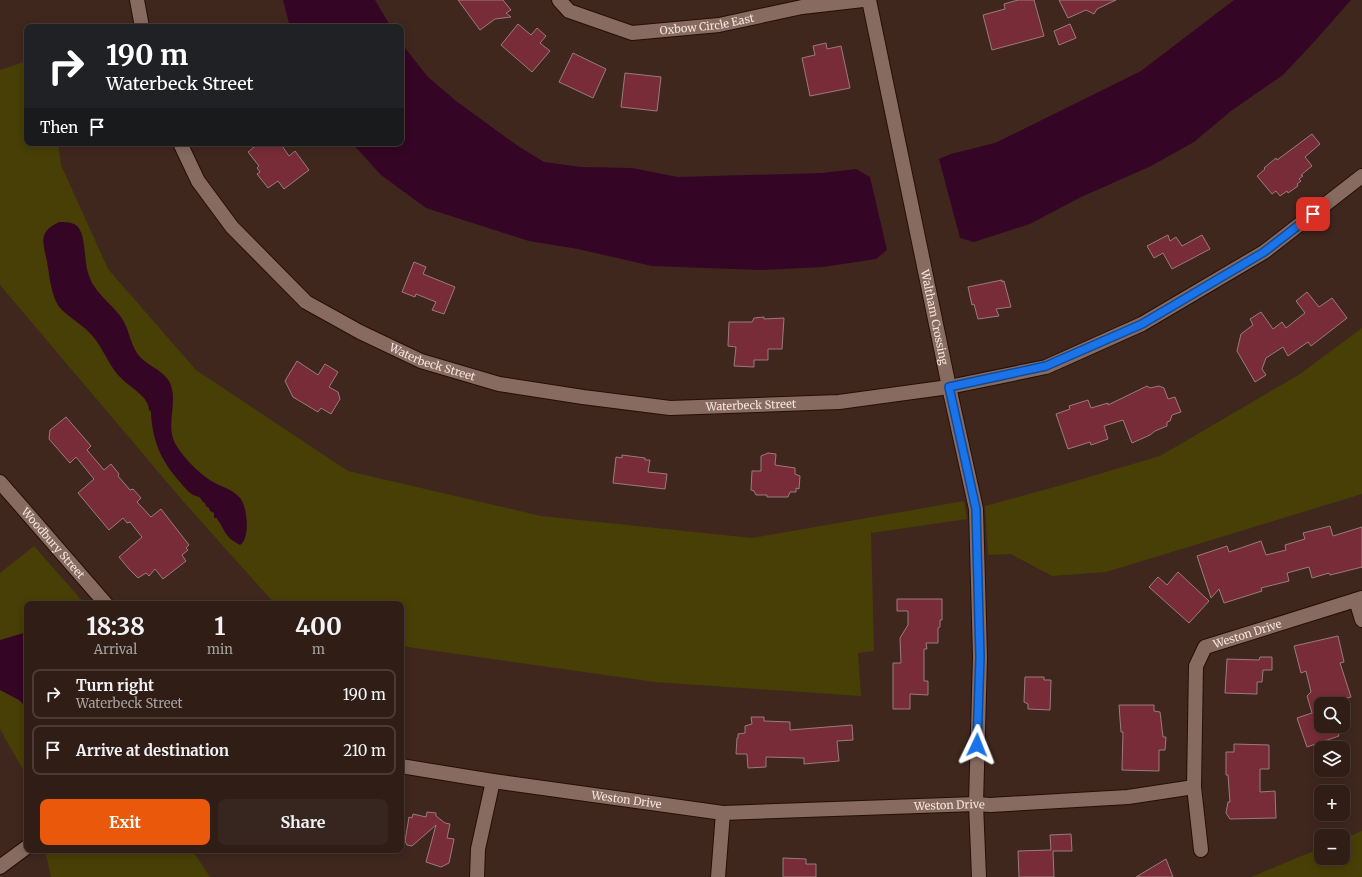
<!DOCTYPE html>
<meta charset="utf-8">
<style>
body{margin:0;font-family:Merriweather,serif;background:#37261f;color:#f1f3f6;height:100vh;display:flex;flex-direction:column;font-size:15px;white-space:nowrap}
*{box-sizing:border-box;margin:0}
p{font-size:13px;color:#a7a2a1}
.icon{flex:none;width:22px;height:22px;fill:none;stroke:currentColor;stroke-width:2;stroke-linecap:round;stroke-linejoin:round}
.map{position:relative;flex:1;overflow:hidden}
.side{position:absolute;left:24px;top:601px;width:380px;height:252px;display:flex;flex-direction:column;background:#2f1d16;border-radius:8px;box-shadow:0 2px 10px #0003,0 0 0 1px #4a3b35}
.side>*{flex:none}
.top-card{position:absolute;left:24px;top:24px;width:380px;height:122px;border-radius:8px;box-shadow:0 2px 10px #0003,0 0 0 1px #4a3b35;background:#202124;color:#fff;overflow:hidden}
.tools{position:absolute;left:1314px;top:697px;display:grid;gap:8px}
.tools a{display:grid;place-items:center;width:36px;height:36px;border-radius:8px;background:#2f1d16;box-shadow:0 2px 10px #0003,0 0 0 1px #4a3b35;font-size:20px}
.pin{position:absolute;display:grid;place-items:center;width:34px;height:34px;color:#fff;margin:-17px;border-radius:8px;box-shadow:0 2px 6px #0006}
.me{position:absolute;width:44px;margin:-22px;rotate:2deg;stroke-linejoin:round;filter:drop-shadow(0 0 3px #0008)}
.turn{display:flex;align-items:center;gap:14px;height:84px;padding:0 16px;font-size:18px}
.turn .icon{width:52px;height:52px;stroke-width:2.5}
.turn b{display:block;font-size:28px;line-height:34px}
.then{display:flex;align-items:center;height:38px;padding:0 16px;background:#0003;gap:8px;font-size:15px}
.eta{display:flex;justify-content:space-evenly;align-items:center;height:68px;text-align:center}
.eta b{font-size:24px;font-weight:700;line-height:28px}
.button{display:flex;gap:8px;margin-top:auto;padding:8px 16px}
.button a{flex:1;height:46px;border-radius:8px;background:#ea580c;color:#fff;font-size:16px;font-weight:700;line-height:46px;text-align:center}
.button a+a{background:#37261f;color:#f1f3f6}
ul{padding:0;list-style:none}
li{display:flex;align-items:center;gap:12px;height:50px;margin:0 8px 6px;padding:0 8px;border:2px solid #4a3b35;border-radius:8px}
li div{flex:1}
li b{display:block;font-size:15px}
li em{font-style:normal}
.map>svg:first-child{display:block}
</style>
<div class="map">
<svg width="1362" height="877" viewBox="0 0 1362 877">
<rect width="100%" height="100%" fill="#3f271e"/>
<g fill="#483f06">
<path d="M27,61V143H58L61,165L108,269L196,370L348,471L541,516L752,538L964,501L967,519L871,533L874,651L858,653L861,696L655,682L401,646V604H275L182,500L0,285V70Z"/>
<path d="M1362,328V494L1106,572L1052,576L1011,554L988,555L985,506L1062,485L1160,456L1300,374Z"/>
<path d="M34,546L85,604H27V777L0,729V573Z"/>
<path d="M1362,831V877H1251L1321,848V858H1343V839Z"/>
<path d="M54,850H192L210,877H51L46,855Z"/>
</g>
<g fill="#350525">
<path d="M283,0H375L391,27H290Z"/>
<path d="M1234,0H1351L1313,43L1283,75L1231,111L1194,142L1151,166L1079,198L1030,224L974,242L960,238L939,159L951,154L995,143L1141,71Z"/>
<path d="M401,43L428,77L456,101L518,146L544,162L581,167L632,168L678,177L822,173L856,169L870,177L887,250L876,259L823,267L760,270L652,266L578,249L529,241L426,208L381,175L352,143H401Z"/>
<path d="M59,222C64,222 69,222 74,224C86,229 84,257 87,269C88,274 90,278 92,283C100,297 115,307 123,320C130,332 131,348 141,358C150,367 162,370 169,381C179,399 166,423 174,441C181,456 202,477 217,484C225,488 233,490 240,498C247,505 251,539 240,545C229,538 229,539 222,527C221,523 218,522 217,518H214V513L210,511L209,508L206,506L205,503C202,502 202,499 199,497C197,496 195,496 193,495C188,492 184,487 180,482C161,461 152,440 151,412L149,410C149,397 131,388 122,379C110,368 105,352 95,339C86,327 73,320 63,311C50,299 50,274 46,257C42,239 40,231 59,222Z"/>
<path d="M27,632V708L19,700L0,690V640Z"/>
</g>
<g fill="#782c38" stroke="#9a7b7d">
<path d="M458,0H503L511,10L506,13L511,17L495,19L480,30Z"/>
<path d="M1018,0H1034L1044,36L992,50L983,15L1005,9L1004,4Z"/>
<path d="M1059,0H1116L1097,9L1094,14L1086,10L1068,18Z"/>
<path d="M518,24L531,35L537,28L546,36L540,43L550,51L532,72L501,45Z"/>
<path d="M1070,24L1076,38L1059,45L1054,31Z"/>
<path d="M826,43L827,49L841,46L850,88L810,96L802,58L815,55L813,46Z"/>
<path d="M573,53L606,69L593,98L559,82Z"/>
<path d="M625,73L661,77L657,111L621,107Z"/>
<path d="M1312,134L1320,144L1305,157L1312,166L1301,175L1303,176L1299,179L1301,181L1297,184L1298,186L1288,193L1287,191L1280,196L1276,191L1272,194L1257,176L1265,169L1264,168L1276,158L1277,160Z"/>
<path d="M259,143H280L289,156L295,151L309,170L284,189L278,181L268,188L257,174L260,172L257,168L259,166L248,152Z"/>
<path d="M1168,235L1170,241L1176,237L1182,246L1202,235L1210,249L1172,269L1163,253L1154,258L1147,246Z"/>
<path d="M414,262L426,267L423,274L455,287L444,314L432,310L436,302L416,294L415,297L402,292Z"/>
<path d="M1002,280V282L1004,281L1011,307L996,309L999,316L978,319L974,304L972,305L968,287Z"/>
<path d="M1307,292L1319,307L1332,298L1347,318L1311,346L1308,342L1288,356L1283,347L1266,358L1262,369L1266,375L1255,382L1237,351L1241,334L1253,325L1250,319L1261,312L1273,329L1282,322L1286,328L1305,313L1296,301Z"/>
<path d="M764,317V319L784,318L782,349H768V360H754V367L734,366L736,347L728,346L729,322H752L754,318Z"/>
<path d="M297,361L318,375L325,364L338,372L329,387L338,392L340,399L331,414L321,408L318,412L293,397L285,381Z"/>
<path d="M1147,386L1150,388L1159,386L1164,388L1168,399L1175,397L1181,412L1172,415L1170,421L1167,422V426L1155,431L1150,435L1132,443L1123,420L1104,426L1108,439L1091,445L1090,442L1068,449L1056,414L1070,409L1069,406L1088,400L1091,408L1108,403V405Z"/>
<path d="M66,417L91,446L87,450L104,470L111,464L119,474L118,476L130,490L133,489L141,498L137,502L151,517L161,509L189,545L186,548L188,550L182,555L186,561L163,579L155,569L149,576L146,573L138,578L129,569L119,557L142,537L130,522L127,523L123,518L109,530L78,493L94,479L76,457L70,463L49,439L50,430Z"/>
<path d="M768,453L776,454L775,465L795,468V474L800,476L799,489L796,488V492H790L788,497H767V495H756L754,491L751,490L752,471H761V456Z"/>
<path d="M622,455L645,458V460H650L648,472L667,474L665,489L613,483L616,457L622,458Z"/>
<path d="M1330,526L1333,536L1362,527V567L1330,575L1329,573L1312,578L1309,567L1287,573L1289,581L1261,588L1262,591L1224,603L1219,589L1211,598L1197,556L1227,546L1229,552L1261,541L1266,555L1286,550L1285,545L1305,539L1303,533Z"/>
<path d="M1178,572L1209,601L1189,623L1149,587L1158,577L1167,585Z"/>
<path d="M897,599H942V620H940V627L938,628V643H926L927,649H924V681H928V695L910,694V709H893V663H901L900,638L908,625V611H897Z"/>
<path d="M1338,636L1344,662L1340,663L1351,697L1340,700L1341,704H1321V726H1336L1339,736L1307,747L1297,718L1312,713L1307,696L1311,692L1306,671L1301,673L1294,646Z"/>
<path d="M1260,657H1272V670H1263L1262,682H1257V694L1225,693L1227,659L1259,660Z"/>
<path d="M1025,677H1044V680H1051L1050,710L1028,709V704L1024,702Z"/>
<path d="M1119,705H1154V711L1160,712L1163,737H1166L1165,750H1159V771L1122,770L1123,732H1121Z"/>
<path d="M751,717H764V721L790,722V730L852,725L853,740L837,741L839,761L804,764V758L766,757V767L748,768L747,754H736L737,738H738V734L745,733V726L752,724Z"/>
<path d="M1234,744L1269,745V769H1260V792L1275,791L1276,818L1230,819L1226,813L1228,802H1230L1228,775H1226V752H1234Z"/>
<path d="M427,812L436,813V816L445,823L450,824L447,838L454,839L449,863L441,867L426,862L436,825L412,846L407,845L405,841L409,817L412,818L413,814L426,817Z"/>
<path d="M1071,834L1072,851H1053L1054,877H1019L1018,851L1051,850L1050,835Z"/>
<path d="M783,858L806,859V864H816V877H783Z"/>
<path d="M1166,859L1173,877H1136Z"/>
</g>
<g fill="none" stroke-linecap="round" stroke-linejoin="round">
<g stroke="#250f07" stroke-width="16">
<g id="street">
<path d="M137,0L142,27"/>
<path id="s1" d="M559,0L569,11L632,33L719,25L802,7L863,0"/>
<path id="s2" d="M869,0L949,387L976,509L980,657L976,804L979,877"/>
<path id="s3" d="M180,143L198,181L232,227L306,302L360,332L421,361L499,384L583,397L670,408L839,402L949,387L1046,367L1142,324L1264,252L1362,176"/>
<path id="s4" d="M0,482L106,604"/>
<path d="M1356,600L1362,620"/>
<path id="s5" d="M401,766L493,781L723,813L976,804L990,805L1128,797L1194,787L1196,666L1205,647L1362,598"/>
<path d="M1194,787L1201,850"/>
<path d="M0,867L27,847"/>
<path d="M477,877L478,849L493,781"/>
<path d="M718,877L723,813"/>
</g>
</g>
<use href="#street" stroke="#876b60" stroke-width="14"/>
</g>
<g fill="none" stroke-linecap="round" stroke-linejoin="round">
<g stroke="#114b97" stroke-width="10">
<path id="route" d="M977,745L980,657L976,509L949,387L1046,366L1142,324L1264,252L1313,214"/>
</g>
<use href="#route" stroke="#1a73e8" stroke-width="7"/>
</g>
<g text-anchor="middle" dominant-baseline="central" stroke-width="3" stroke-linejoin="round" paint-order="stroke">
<g font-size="11" fill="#f4e4de" stroke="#3f271e">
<text stroke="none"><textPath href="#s1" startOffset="157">Oxbow Circle East</textPath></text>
<text stroke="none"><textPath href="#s2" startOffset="324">Waltham Crossing</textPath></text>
<text stroke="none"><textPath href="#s3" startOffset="345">Waterbeck Street</textPath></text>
<text stroke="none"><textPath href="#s3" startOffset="669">Waterbeck Street</textPath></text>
<text stroke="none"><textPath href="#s4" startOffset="81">Woodbury Street</textPath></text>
<text stroke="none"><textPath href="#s5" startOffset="984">Weston Drive</textPath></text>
<text stroke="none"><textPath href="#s5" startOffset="228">Weston Drive</textPath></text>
<text stroke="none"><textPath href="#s5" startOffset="552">Weston Drive</textPath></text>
</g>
</g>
</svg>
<div class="tools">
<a><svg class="icon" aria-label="search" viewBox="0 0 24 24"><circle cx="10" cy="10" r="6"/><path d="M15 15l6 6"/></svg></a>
<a><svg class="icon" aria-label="layers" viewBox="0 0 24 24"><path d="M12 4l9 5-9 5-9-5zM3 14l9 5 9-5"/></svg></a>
<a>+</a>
<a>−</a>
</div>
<div class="pin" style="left:1313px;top:214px;background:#d93025"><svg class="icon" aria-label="arrive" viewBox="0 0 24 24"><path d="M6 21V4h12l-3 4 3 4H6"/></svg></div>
<svg class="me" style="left:977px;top:745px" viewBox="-20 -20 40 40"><path d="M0-17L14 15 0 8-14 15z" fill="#1a73e8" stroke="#fff" stroke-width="4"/></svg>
<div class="top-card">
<div class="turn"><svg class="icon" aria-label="right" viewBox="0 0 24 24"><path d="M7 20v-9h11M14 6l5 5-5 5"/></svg><div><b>190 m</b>Waterbeck Street</div></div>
<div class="then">Then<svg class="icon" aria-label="arrive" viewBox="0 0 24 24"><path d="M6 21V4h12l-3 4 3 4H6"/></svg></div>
</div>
<section class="side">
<div class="eta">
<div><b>18:38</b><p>Arrival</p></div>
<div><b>1</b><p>min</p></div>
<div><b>400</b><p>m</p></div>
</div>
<ul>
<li><svg class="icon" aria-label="right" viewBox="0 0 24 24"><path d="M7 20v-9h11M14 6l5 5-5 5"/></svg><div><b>Turn right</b><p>Waterbeck Street</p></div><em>190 m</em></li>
<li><svg class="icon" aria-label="arrive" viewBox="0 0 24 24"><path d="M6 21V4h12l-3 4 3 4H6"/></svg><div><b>Arrive at destination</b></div><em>210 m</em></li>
</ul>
<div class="button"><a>Exit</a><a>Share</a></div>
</section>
</div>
